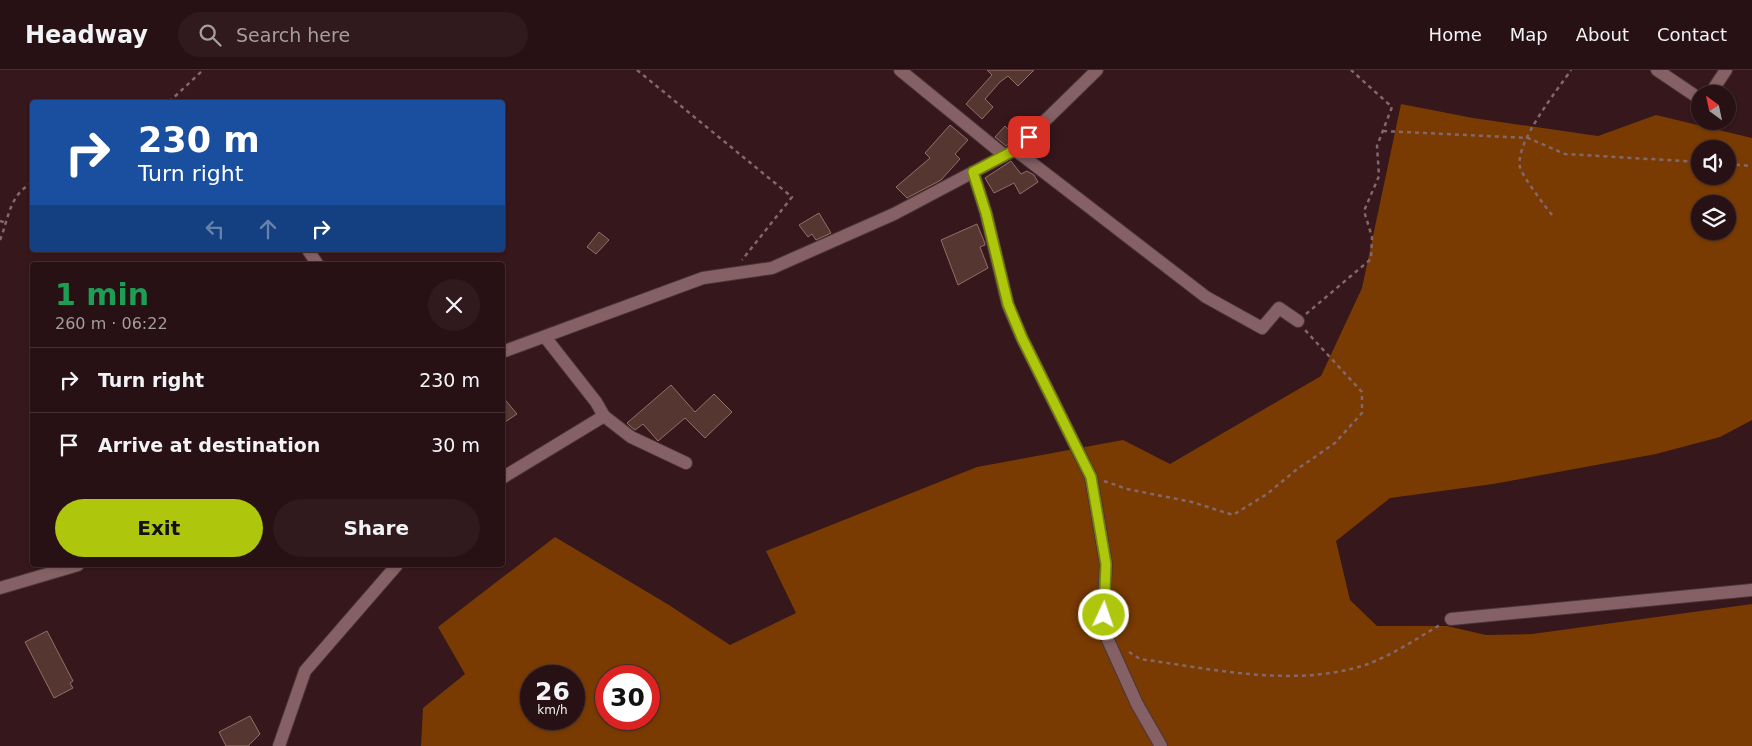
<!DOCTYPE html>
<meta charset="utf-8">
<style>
body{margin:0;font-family:"DejaVu Sans",sans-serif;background:#301a1e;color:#f1f3f6;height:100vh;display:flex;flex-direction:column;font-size:19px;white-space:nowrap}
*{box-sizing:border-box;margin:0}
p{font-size:16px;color:#a59da0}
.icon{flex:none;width:28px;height:28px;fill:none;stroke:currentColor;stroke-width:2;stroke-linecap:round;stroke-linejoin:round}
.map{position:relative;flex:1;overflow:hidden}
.drawer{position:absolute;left:30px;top:192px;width:475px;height:305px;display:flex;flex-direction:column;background:#281115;border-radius:5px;box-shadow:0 1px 4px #0004,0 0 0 1px #443134}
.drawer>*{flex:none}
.guide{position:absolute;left:30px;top:30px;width:475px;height:152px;border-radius:5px;box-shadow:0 1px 4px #0004,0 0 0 1px #443134;background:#1a4fa0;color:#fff;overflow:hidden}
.needle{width:32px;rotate:327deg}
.controls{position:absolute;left:1691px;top:15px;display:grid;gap:10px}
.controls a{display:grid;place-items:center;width:45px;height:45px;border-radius:50%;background:#281115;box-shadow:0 1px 4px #0004,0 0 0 1px #443134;font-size:25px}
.speed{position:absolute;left:520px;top:595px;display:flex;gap:10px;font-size:25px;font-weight:700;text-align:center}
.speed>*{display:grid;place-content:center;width:65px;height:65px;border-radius:50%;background:#281115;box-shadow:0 1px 4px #0004,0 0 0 1px #443134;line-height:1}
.speed small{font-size:12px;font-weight:400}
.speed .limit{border:8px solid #d22;background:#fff;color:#111}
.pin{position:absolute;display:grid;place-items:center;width:42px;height:42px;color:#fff;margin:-21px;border-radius:10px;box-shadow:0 2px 8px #0006}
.me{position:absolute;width:55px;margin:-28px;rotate:3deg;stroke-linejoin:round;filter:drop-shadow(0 0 4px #0008)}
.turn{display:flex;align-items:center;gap:18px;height:105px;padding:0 25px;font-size:22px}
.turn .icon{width:65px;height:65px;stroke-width:2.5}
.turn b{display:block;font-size:35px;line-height:42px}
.lanes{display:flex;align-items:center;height:48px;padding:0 25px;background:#0003;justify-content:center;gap:25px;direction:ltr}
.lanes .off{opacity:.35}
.round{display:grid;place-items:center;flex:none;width:52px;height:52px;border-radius:26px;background:#301a1e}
.overview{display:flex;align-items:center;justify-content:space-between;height:85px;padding:0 25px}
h1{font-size:30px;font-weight:600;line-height:38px;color:#1e9e55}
.action{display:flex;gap:10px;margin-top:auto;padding:10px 25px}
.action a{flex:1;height:58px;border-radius:30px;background:#aec60b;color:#111;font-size:20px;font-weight:600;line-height:58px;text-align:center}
.action a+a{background:#301a1e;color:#f1f3f6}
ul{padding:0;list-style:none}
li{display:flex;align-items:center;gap:15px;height:65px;padding:0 25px;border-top:1px solid #443134}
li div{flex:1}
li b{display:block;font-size:19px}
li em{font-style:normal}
header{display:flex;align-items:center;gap:30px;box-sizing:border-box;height:70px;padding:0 25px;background:#281115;border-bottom:1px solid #443134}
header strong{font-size:24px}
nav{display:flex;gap:28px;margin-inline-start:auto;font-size:18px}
.search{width:350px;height:45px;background:#301a1e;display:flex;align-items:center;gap:12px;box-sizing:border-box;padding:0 18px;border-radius:28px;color:#a59da0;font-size:19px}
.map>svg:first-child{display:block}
</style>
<header>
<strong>Headway</strong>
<div class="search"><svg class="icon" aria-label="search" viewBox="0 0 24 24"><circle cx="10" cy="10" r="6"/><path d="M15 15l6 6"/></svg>Search here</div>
<nav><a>Home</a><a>Map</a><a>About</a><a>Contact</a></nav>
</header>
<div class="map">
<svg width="1752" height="676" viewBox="0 0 1752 676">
<rect width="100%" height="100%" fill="#35171c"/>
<path fill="#7a3b02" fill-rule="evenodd" d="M1401,34L1473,48L1598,66L1656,45L1752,68V350L1720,367L1656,384L1493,414L1390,428L1336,471L1350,530L1377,556H1447L1486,565L1532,564L1752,534V676H421L423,638L465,604L438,557L555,467L669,535L730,575L796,543L766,481L977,397L1123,370L1170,394L1321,306L1362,218ZM1700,79H1728V106H1700ZM1700,134H1728V161H1700ZM531,606H574V649H531ZM606,606H649V649H606Z"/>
<g fill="#563630" stroke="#936f68">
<path d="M987,0H1034L1018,16L1008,6L1000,12L985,29L993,37L982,49L966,34L992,5Z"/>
<path d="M950,55L968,70L955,84L960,89L941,110L907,128L896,117L930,88L925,83Z"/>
<path d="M1005,56L1017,67L1006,76L995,67Z"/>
<path d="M1011,91L1021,104L1027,101L1034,105L1038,112L1020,124L1014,113L994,123L985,108Z"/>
<path d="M819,143L831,163L816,170L812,164L808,167L799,155Z"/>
<path d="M977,154L984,171L985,175L980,177L988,198L958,215L941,170Z"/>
<path d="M599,162L609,170L596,184L587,177Z"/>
<path d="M671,315L695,342L714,324L732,342L705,368L685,348L658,371L643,354L635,360L630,356L627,353Z"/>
<path d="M502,326L517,344L502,354Z"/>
<path d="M47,561L73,611L70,613L73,618L54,628L25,572Z"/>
<path d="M250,646L260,664L248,676H226L219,662Z"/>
</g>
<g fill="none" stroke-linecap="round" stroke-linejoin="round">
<g stroke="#4c3538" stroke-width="14">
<g id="minor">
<path d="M900,0L1004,85"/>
<path d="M1657,0L1700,29"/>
<path d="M1710,24L1726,0"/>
<path d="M1015,80L1206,227L1262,258L1279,238L1298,251"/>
<path d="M973,102L986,143L1008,235L1022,268L1091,407L1106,494L1103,545L1108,570L1137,634L1161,676"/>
<path d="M308,180L318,195"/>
<path d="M545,267L596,332L604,346L631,367L686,393"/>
<path d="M502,282L703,208L772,198L894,144L1015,80L1097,0"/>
<path d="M502,408L604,346"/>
<path d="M0,518L78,495"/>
<path d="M1451,549L1752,520"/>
<path d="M279,676L305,601L397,495"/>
</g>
</g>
<g stroke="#82686c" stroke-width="2.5" stroke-dasharray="4 4" stroke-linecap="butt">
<path d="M637,0L792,127L742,190"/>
<path d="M169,32L203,0"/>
<path d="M1383,61L1528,68L1565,84L1700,92"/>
<path d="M1728,94L1752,96"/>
<path d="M1552,145C1545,136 1522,106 1520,97C1515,72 1557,21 1571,0"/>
<path d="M0,151L7,153"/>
<path d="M0,170C9,148 9,125 32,113"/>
<path d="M1306,244L1371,189L1372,167L1364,141L1379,106L1377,76L1392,37L1351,0"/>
<path d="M1104,411L1127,419L1192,432L1233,445L1267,424L1296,400L1335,373L1362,343V322L1305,260"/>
<path d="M1129,582L1140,589C1213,599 1294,618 1365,595C1391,586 1416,569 1440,555"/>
</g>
<use href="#minor" stroke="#856166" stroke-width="12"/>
</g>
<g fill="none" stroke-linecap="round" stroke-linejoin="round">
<g stroke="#718107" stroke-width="12">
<path id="route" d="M1029,67L1015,80L973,102L986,143L1008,234L1022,268L1091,407L1106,494L1104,545"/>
</g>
<use href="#route" stroke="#aec60b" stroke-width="9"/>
</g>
</svg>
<div class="controls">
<a><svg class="needle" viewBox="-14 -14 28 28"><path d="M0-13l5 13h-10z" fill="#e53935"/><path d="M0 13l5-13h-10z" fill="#a59da0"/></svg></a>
<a><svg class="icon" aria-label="sound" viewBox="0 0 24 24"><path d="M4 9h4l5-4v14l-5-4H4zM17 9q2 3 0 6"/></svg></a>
<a><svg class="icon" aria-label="layers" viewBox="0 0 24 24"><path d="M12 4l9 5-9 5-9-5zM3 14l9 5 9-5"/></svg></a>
</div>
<div class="speed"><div>26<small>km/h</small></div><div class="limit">30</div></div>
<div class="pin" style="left:1029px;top:67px;background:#d93025"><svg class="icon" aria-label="arrive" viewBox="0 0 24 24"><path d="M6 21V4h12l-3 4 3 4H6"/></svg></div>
<svg class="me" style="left:1104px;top:545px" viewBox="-20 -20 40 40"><circle r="17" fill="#aec60b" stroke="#fff" stroke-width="3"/><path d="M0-11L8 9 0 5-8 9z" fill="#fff"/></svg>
<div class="guide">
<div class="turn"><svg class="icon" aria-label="right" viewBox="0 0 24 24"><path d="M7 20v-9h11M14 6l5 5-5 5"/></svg><div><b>230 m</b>Turn right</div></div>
<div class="lanes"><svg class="icon off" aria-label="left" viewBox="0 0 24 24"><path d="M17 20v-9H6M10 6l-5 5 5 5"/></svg><svg class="icon off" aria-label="ahead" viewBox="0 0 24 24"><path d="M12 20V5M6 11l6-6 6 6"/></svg><svg class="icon" aria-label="right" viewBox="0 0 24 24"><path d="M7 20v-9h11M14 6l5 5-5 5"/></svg></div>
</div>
<section class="drawer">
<div class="overview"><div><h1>1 min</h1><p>260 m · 06:22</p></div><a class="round"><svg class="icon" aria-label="close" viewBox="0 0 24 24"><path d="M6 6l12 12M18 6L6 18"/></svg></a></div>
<ul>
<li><svg class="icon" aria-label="right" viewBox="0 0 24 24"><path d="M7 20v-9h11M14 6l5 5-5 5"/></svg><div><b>Turn right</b></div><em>230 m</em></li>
<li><svg class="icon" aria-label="arrive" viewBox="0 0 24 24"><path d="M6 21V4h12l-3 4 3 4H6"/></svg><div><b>Arrive at destination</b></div><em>30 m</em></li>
</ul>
<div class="action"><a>Exit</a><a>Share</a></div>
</section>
</div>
